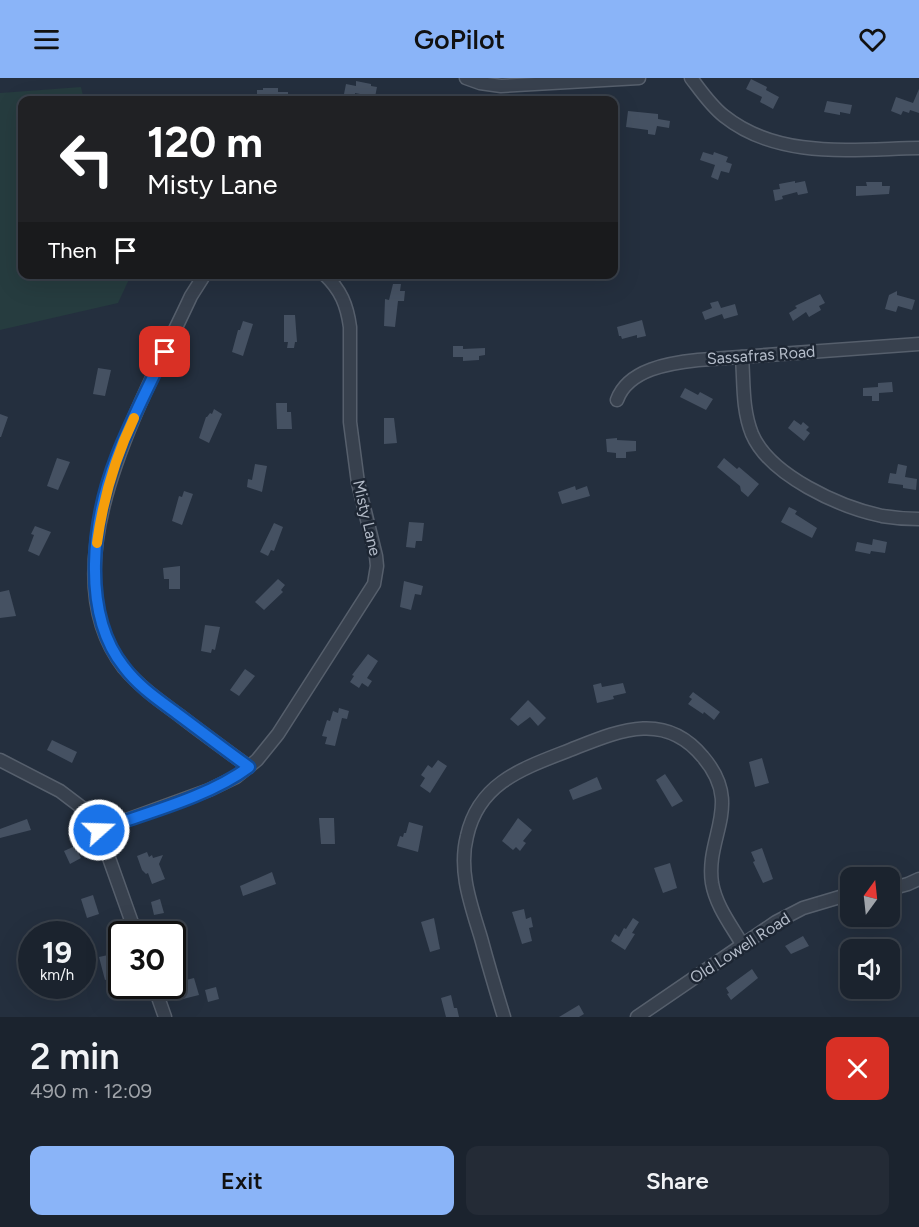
<!DOCTYPE html>
<meta charset="utf-8">
<style>
body{margin:0;font-family:Figtree,sans-serif;background:#242b36;color:#f1f3f6;height:100vh;display:flex;flex-direction:column;font-size:22px;white-space:nowrap}
*{box-sizing:border-box;margin:0}
p{font-size:20px;color:#a0a4aa}
.icon{flex:none;width:33px;height:33px;fill:none;stroke:currentColor;stroke-width:2;stroke-linecap:round;stroke-linejoin:round}
.map{position:relative;height:939px;overflow:hidden}
.panel{display:flex;flex-direction:column;background:#1b232e;flex:1}
.panel>*{flex:none}
.hud{position:absolute;left:18px;top:18px;width:600px;height:183px;border-radius:12px;box-shadow:0 6px 24px #0002,0 0 0 2px #39404a;background:#202124;color:#fff;overflow:hidden}
.needle{width:39px;rotate:15deg}
.buttons{position:absolute;left:840px;top:789px;display:grid;gap:12px}
.buttons a{display:grid;place-items:center;width:60px;height:60px;border-radius:12px;background:#1b232e;box-shadow:0 6px 24px #0002,0 0 0 2px #39404a;font-size:30px}
.speed{position:absolute;left:18px;top:843px;display:flex;gap:12px;font-size:30px;font-weight:700;text-align:center}
.speed>*{display:grid;place-content:center;width:78px;height:78px;border-radius:50%;background:#1b232e;box-shadow:0 6px 24px #0002,0 0 0 2px #39404a;line-height:1}
.speed small{font-size:15px;font-weight:400}
.speed .limit{border:3px solid #111;border-radius:9px;background:#fff;color:#111}
.pin{position:absolute;display:grid;place-items:center;width:51px;height:51px;color:#fff;margin:-26px;border-radius:12px;box-shadow:0 3px 9px #0006}
.me{position:absolute;width:66px;margin:-33px;rotate:70deg;stroke-linejoin:round;filter:drop-shadow(0 0 4px #0008)}
.turn{display:flex;align-items:center;gap:21px;height:126px;padding:0 30px;font-size:27px}
.turn .icon{width:78px;height:78px;stroke-width:2.5}
.turn b{display:block;font-size:42px;line-height:51px}
.then{display:flex;align-items:center;height:57px;padding:0 30px;background:#0003;gap:12px;font-size:22px}
.round{display:grid;place-items:center;flex:none;width:63px;height:63px;border-radius:12px;background:#242b36}
.overview{display:flex;align-items:center;justify-content:space-between;height:102px;padding:0 30px}
h1{font-size:36px;font-weight:600;line-height:45px}
.cta{display:flex;gap:12px;margin-top:auto;padding:12px 30px}
.cta a{flex:1;height:69px;border-radius:12px;background:#8ab4f8;color:#111;font-size:24px;font-weight:600;line-height:69px;text-align:center}
.cta a+a{background:#242b36;color:#f1f3f6}
header{display:flex;justify-content:space-between;align-items:center;height:78px;padding:0 30px;background:#8ab4f8;color:#111;font-size:27px;font-weight:600}
.map>svg:first-child{display:block}
</style>
<header><svg class="icon" aria-label="menu" viewBox="0 0 24 24"><path d="M4 6h16M4 12h16M4 18h16"/></svg>GoPilot<svg class="icon" aria-label="heart" viewBox="0 0 24 24"><path d="M12 20l-8-8c-3-5 5-10 8-4 3-6 11-1 8 4z"/></svg></header>
<div class="map">
<svg width="919" height="939" viewBox="0 0 919 939">
<rect width="100%" height="100%" fill="#242f3e"/>
<path fill="#263c3f" d="M81,9L84,22H22V196L131,197L118,225L0,252V15Z"/>
<g fill="#455162">
<path d="M751,1L767,9L766,12L779,19L773,31L760,24L762,19L746,11Z"/>
<path d="M356,3L371,6V8L377,9L375,19L355,15V18L344,16L346,6L356,8Z"/>
<path d="M263,10H278V14H288V22H257V12H263Z"/>
<path d="M919,11V35L910,32L909,35L903,33L901,37L891,33L896,19L913,25Z"/>
<path d="M827,23L852,27L850,36L840,34V37L824,34Z"/>
<path d="M628,33L658,36V41L670,43L669,50L657,48L655,57L648,56V52L626,49Z"/>
<path d="M703,74L713,77L714,74L728,79L726,84L732,86L729,95L721,93L718,102L711,99L715,87L700,82Z"/>
<path d="M795,103V105L805,103L808,115L798,117L797,114L782,118L783,121L775,123L773,112L780,111L779,106Z"/>
<path d="M866,104H882V108H890L889,116L856,118V108H867Z"/>
<path d="M393,206H401L400,213H405L404,223H398L395,249L384,248L385,221L389,222Z"/>
<path d="M897,213V217L915,222L912,232L898,228L896,234L885,231L889,217Z"/>
<path d="M820,216L825,225L819,228L821,232L809,239L806,234L793,243L789,235L797,230L795,228Z"/>
<path d="M718,223L721,230L735,226L738,237L724,241L722,236L705,242L702,234L712,230L710,225Z"/>
<path d="M284,237H295L297,264H295L294,270H287L288,264H284Z"/>
<path d="M642,242L646,258L637,260V257L622,261L621,258H619L617,249Z"/>
<path d="M243,243L253,246L243,278L232,274L238,252H240Z"/>
<path d="M453,268H463V271L485,270V277L479,278V282L463,283V279H453Z"/>
<path d="M98,290L111,292L105,318L93,316Z"/>
<path d="M892,304L893,314L879,315V323H872V318H863V310L878,309V305Z"/>
<path d="M685,310L698,317L700,314L713,321L706,332L680,319Z"/>
<path d="M276,325H287V334H291L292,351H277Z"/>
<path d="M214,331L222,336L209,365L199,360L206,339H207L210,335L212,336Z"/>
<path d="M0,336L8,339L1,359H0Z"/>
<path d="M384,340H394L397,365L384,366Z"/>
<path d="M794,342L801,347L803,344L809,349L806,352L810,355L804,363L788,350Z"/>
<path d="M617,360V362L636,363V373L626,374V380H616V375L607,374L606,361Z"/>
<path d="M57,380L70,384L58,412L47,408Z"/>
<path d="M724,380L737,391L739,389L759,406L748,419L741,413L740,408L717,389Z"/>
<path d="M255,386L267,388L262,414L247,409L248,401L252,402Z"/>
<path d="M898,386L907,388L905,399L917,401L916,412L903,410V407L888,405L890,395L896,396Z"/>
<path d="M575,408L576,412L587,408L590,418L562,426L558,414Z"/>
<path d="M184,413L193,416L182,447L172,443L179,418L182,419Z"/>
<path d="M789,429L797,433L795,436L817,450L812,460L781,444Z"/>
<path d="M409,444L424,445L422,463H416L415,470L406,469Z"/>
<path d="M274,445L283,449L274,473L271,472L268,478L260,474Z"/>
<path d="M35,448L51,454L39,478L28,473L34,457L31,456Z"/>
<path d="M873,461L887,464L885,475L871,473L870,476L855,473L857,464L872,467Z"/>
<path d="M180,488V511H169V501H164L163,490Z"/>
<path d="M278,501L285,507L281,512L283,514L264,532L255,524Z"/>
<path d="M404,503L423,508L421,517L415,516L411,532L400,529Z"/>
<path d="M9,512L16,538L0,540V514Z"/>
<path d="M205,547L220,549L215,572L212,571L211,575L201,573Z"/>
<path d="M368,576L378,583L367,600L372,603L368,609L362,605L359,610L350,604L354,598L352,597Z"/>
<path d="M245,591L255,598L239,618L230,612Z"/>
<path d="M601,605L602,609L623,605L626,615L613,618L614,621L597,625L593,607Z"/>
<path d="M693,614L720,634L714,642L704,634L703,636L688,626L692,621L689,619Z"/>
<path d="M528,622L546,640L538,648L530,639L518,648L510,641Z"/>
<path d="M339,630L349,633L347,641L342,640L335,668L325,666L327,659L322,658L327,642L330,643L333,633L338,635Z"/>
<path d="M52,662L77,674L72,685L47,672Z"/>
<path d="M762,680L769,705L755,709L749,684Z"/>
<path d="M438,682L447,688L430,715L420,708L425,700L421,697L428,687L432,690Z"/>
<path d="M665,696L683,723L672,729L656,702Z"/>
<path d="M597,699L602,711L573,722L569,712Z"/>
<path d="M319,740H334L335,766H321Z"/>
<path d="M518,740L532,752L523,763L526,765L520,773L516,769L513,772L502,763Z"/>
<path d="M27,741L31,752L0,760V751Z"/>
<path d="M409,744L423,748L418,774L397,768L400,758L403,759L404,755H406Z"/>
<path d="M75,768L81,780L70,786L64,773Z"/>
<path d="M762,770L773,801L763,805L753,784L755,783L751,774Z"/>
<path d="M147,774L149,779L152,777L153,780L163,777L159,786L165,801L152,806L148,795L146,796L142,792L137,778Z"/>
<path d="M670,785L677,810L663,815L654,790Z"/>
<path d="M272,794L276,806L243,818L240,808Z"/>
<path d="M93,817L99,836L87,840L81,821Z"/>
<path d="M160,821L164,835L154,837L151,824Z"/>
<path d="M524,831L526,841L531,839L533,849L529,850L532,863L522,866L512,834Z"/>
<path d="M434,840L440,871L430,874L421,844Z"/>
<path d="M633,840L639,844L632,855L635,856L625,872L611,863L615,856L619,859L624,850L626,851Z"/>
<path d="M58,844L61,856H50L48,846Z"/>
<path d="M803,858L809,868L791,876L785,868Z"/>
<path d="M108,877L109,884L112,883L116,899L105,902L99,879Z"/>
<path d="M752,891L758,900L731,922L727,916L729,915L726,910Z"/>
<path d="M194,900L199,917L183,921L178,904Z"/>
<path d="M216,909L219,921L208,924L205,912Z"/>
<path d="M451,917L454,930H457L459,939H446L441,920Z"/>
<path d="M579,927L584,936L579,939H559Z"/>
</g>
<g fill="none" stroke-linecap="round" stroke-linejoin="round">
<g stroke="#565f6c" stroke-width="15">
<g id="minor">
<path d="M466,0L480,5L501,8L639,0"/>
<path d="M691,0C701,13 711,28 724,38C779,82 854,71 919,70"/>
<path d="M205,196L191,218C146,316 44,488 124,590C140,609 160,623 179,637C202,655 226,672 249,689"/>
<path d="M742,279C744,305 742,331 752,356C770,398 840,429 882,438C894,440 907,441 919,441"/>
<path d="M617,322C628,291 670,285 698,282L919,266"/>
<path d="M0,682L60,713L89,735L99,752L136,856"/>
<path d="M99,752L209,712L236,699L257,682L278,656L374,506L377,488L376,478L358,405L350,344V249C347,227 341,212 324,196"/>
<path d="M890,811L908,806L919,801"/>
<path d="M154,908L165,939"/>
<path d="M504,939C496,913 488,886 481,860C471,827 458,793 467,758C479,704 524,690 570,672C616,654 664,631 703,679C744,727 705,758 712,805C716,828 731,847 742,866"/>
<path d="M637,939L776,844L803,830L850,816"/>
</g>
</g>
<path stroke="#44595c" stroke-width="1.5" stroke-dasharray="4.5 4.5" stroke-linecap="butt" d="M474,22L477,15"/>
<use href="#minor" stroke="#38414e" stroke-width="12"/>
</g>
<g fill="none" stroke-linecap="round" stroke-linejoin="round">
<g stroke="#114b97" stroke-width="15">
<path id="route" d="M99,752C146,735 209,719 249,689C225,672 202,654 179,637C159,622 139,609 124,589C80,534 93,439 117,378C131,342 149,308 165,274"/>
</g>
<use href="#route" stroke="#1a73e8" stroke-width="10"/>
<path stroke="#f59e0b" stroke-width="10" d="M97,465C103,421 115,380 134,340"/>
</g>
<g text-anchor="middle" dominant-baseline="central" stroke-width="5" stroke-linejoin="round" paint-order="stroke">
<g font-size="16" fill="#b4bcc9" stroke="#1d2633">
<text transform="translate(761 277) rotate(-4)">Sassafras Road</text>
<text transform="translate(367 440) rotate(77)">Misty Lane</text>
<text transform="translate(740 870) rotate(-33)">Old Lowell Road</text>
</g>
</g>
</svg>
<div class="buttons">
<a><svg class="needle" viewBox="-14 -14 28 28"><path d="M0-13l5 13h-10z" fill="#e53935"/><path d="M0 13l5-13h-10z" fill="#a0a4aa"/></svg></a>
<a><svg class="icon" aria-label="sound" viewBox="0 0 24 24"><path d="M4 9h4l5-4v14l-5-4H4zM17 9q2 3 0 6"/></svg></a>
</div>
<div class="speed"><div>19<small>km/h</small></div><div class="limit">30</div></div>
<div class="pin" style="left:165px;top:274px;background:#d93025"><svg class="icon" aria-label="arrive" viewBox="0 0 24 24"><path d="M6 21V4h12l-3 4 3 4H6"/></svg></div>
<svg class="me" style="left:99px;top:752px" viewBox="-20 -20 40 40"><circle r="17" fill="#1a73e8" stroke="#fff" stroke-width="3"/><path d="M0-11L8 9 0 5-8 9z" fill="#fff"/></svg>
<div class="hud">
<div class="turn"><svg class="icon" aria-label="left" viewBox="0 0 24 24"><path d="M17 20v-9H6M10 6l-5 5 5 5"/></svg><div><b>120 m</b>Misty Lane</div></div>
<div class="then">Then<svg class="icon" aria-label="arrive" viewBox="0 0 24 24"><path d="M6 21V4h12l-3 4 3 4H6"/></svg></div>
</div>
</div>
<section class="panel">
<div class="overview"><div><h1>2 min</h1><p>490 m · 12:09</p></div><a class="round" style="background:#d93025;color:#fff"><svg class="icon" aria-label="close" viewBox="0 0 24 24"><path d="M6 6l12 12M18 6L6 18"/></svg></a></div>
<div class="cta"><a>Exit</a><a>Share</a></div>
</section>
